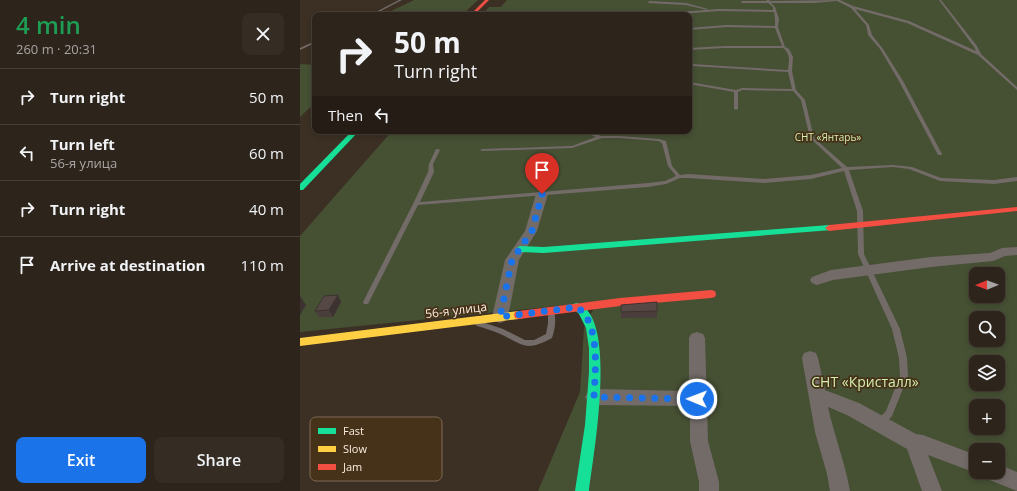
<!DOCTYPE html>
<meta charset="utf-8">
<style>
body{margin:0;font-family:"Open Sans",sans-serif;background:#352c24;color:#f1f3f6;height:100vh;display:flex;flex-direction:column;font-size:15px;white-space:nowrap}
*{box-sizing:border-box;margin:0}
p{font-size:13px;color:#a7a4a3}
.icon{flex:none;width:22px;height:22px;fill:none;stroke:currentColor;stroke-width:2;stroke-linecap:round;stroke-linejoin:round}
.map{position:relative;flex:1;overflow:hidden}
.details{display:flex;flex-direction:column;background:#2d241b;width:300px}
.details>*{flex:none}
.banner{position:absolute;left:12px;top:12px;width:380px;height:122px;border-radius:8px;box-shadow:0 2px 6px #0003,0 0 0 1px #48413a;background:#2d241b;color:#f1f3f6;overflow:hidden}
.needle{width:26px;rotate:269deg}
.tools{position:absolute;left:669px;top:267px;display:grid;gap:8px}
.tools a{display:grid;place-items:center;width:36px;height:36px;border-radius:8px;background:#2d241b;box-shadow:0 2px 6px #0003,0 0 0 1px #48413a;font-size:20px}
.pin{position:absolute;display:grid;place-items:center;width:34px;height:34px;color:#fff;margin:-41px -17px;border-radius:50% 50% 50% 0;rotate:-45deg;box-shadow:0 0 4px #0007}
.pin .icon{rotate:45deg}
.me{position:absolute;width:44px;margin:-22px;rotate:271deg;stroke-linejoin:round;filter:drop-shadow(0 0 3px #0008)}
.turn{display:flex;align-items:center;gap:14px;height:84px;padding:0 16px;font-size:18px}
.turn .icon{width:52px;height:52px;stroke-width:2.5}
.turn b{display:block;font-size:28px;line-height:34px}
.then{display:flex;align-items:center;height:38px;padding:0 16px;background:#0003;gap:8px;font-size:15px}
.round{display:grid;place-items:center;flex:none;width:42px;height:42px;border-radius:8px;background:#352c24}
.summary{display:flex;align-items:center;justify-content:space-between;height:68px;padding:0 16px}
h1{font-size:24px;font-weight:600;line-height:30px;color:#1e9e55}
.cta{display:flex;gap:8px;margin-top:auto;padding:8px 16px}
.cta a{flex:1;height:46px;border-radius:8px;background:#1a73e8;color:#fff;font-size:16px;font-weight:600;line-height:46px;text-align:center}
.cta a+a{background:#352c24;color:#f1f3f6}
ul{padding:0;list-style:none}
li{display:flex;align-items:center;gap:12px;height:56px;padding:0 16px;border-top:1px solid #48413a}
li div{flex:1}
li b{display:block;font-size:15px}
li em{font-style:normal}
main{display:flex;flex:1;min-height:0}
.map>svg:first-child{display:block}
</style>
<main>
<section class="details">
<div class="summary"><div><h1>4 min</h1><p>260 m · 20:31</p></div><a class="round"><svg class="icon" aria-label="close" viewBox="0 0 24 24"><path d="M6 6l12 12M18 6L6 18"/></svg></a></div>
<ul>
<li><svg class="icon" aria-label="right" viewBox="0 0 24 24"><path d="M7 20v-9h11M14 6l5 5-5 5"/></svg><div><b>Turn right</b></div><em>50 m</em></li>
<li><svg class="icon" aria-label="left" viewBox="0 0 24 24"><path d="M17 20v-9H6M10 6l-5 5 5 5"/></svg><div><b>Turn left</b><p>56-я улица</p></div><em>60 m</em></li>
<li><svg class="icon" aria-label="right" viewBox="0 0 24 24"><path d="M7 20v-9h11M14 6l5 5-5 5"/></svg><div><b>Turn right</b></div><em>40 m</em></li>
<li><svg class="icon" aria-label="arrive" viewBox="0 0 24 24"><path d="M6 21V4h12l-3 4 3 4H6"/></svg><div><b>Arrive at destination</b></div><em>110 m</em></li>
</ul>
<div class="cta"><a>Exit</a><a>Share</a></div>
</section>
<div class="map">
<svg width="717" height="491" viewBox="0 0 717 491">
<rect width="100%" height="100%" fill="#3c3024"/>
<g fill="#465033" fill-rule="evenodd">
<path d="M114,0H178L162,15H83Z"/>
<path d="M207,0H717V491H238L280,392L284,328L297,302L0,332V236L92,131H389V15H182L189,7H201ZM676,274H698V296H676ZM676,318H698V340H676ZM676,362H698V384H676ZM676,406H698V428H676ZM676,450H698V472H676Z"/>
<path d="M0,64L15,65V103L0,117Z"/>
</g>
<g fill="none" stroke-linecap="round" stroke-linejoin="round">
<g fill="#726b68" fill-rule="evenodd">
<path d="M99,0H102L73,15H70Z"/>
<path d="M466,0H469L470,1L540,0L553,6L609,21L676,51L674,47L639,0H641L677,46L681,54L717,87V90L678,55L607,23L555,9L569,25L572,35L583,49L603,81L642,154V155H638L599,81L580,49L568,35L566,25L551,8L537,1L514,3H471L475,7L479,19L478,27L485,47L489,49L493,57L492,71L496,90L505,100L514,138L547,167L593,165L612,167L641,178L694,180L717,177V181L694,184L640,181L609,169L593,167L549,170L563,211L564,254L600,329L607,358L608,376L592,416L583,426L580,427L577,426L576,423L577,420L586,411L600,376L599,358L592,329L558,254L557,211L544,171L511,179L464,183L388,178H380L366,184L348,187L118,205L69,302L68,304H64L63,302L113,204L128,172L129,164L136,149H138L140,150L133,164L134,172L120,202L348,183L365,181L376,176L368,166L362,143L358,141L320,138H302L272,148L182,151L180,150L182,149L272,146L296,137L280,131H286L301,136H320L359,139L366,141L372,166L380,175L388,174L464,179L511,175L542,168L510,138L501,100L493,91L442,90L438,92V109L436,110L434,109V92L389,84V82L436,90L442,88L492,89L488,72L392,66L390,65L392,64L488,70C489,61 491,54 483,48H424L389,50V48L424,46H482L475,28L426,27L389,30V28L426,25L475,26V19L474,12L419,11L365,15H352L353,14L419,9L473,10V7L468,3H442L441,2L442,1H467Z"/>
<path d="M349,1L386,3L408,9L407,10L386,5L348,3Z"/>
<path d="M15,41V43L0,50V48Z"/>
<path d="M251,308L253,309C257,319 255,329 252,338C224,353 223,344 198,333C191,330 184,328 177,326L175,324L177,322L179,321L203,329L225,340H234L246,334L248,323V311L249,309Z"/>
</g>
<g fill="#726b68" fill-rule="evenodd">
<path d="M242,191L246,192L248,194L237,231L219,260L208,317L205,321L200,323L195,321L192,317L205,260L225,231L236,194L238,192Z"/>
<path d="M717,247V255L705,256L693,261L631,267L533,280L517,285L512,283L510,280L512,277L531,270L631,257L690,253L702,248Z"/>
<path d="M397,332L403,334L405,338L408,441L419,482V491H399V482L390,441V406L294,405L288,402L285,397L288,392L294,389L389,391V338L391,334Z"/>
<path d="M510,351L516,353L518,358L525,390L559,403L616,434L623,435L676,455V472H679L676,473L628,455L642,491H622L607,449L547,415L528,407C534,435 545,462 550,491H530L527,474L515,432L502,358L504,353Z"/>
<path d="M698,464L717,472V491L687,479L684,472H698Z"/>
</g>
<g fill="#16e098" fill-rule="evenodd">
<path d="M52,131H59L3,190H0V184Z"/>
<path d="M529,225L532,226L533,228L532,230L244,253L220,252L215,249L220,246L244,247Z"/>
<path d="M277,303C319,316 293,457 289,491H275L285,425L289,372V348L286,328L279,314L272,307L273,304Z"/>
</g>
<path fill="#ffcf43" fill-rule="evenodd" d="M219,311L223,312L224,315L223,318L219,319L0,346V338Z"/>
<g fill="#f24e42" fill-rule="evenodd">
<path d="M185,0H189L174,15H170Z"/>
<path d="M717,207V211L529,231L525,228L529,225Z"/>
<path d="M411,290L415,291L416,294L415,297L411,298L320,306L219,319L215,318L214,315L215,312L219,311L320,298Z"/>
</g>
</g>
<g fill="#493e3b">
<path d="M38,295L41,302L33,317H19L15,311Z"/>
<path d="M357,302V318H321V312Z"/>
</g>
<g fill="#3c3230">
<path d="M38,295L41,302L33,317L29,310Z"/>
<path d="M0,296L6,305L0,315Z"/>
</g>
<g fill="#554845" stroke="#3c3230">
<path d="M38,295L29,310L15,311L24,296Z"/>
<path d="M357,302V311L321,312V305Z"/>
</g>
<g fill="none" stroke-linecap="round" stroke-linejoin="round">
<path stroke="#1a73e8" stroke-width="7" stroke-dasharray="0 12.6" d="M242,194L232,231L212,260L200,317L277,307C301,323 295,372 294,397L397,399"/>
</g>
<g text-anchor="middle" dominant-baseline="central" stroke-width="3.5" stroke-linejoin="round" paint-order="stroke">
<g font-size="10" fill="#d4f0af" stroke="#463119">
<text x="528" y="137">СНТ «Янтарь»</text>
</g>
<g font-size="12" fill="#fceee0" stroke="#463119">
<text transform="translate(156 310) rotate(-7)">56-я улица</text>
</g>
<g font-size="14" fill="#d4f0af" stroke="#463119">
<text x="565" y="381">СНТ «Кристалл»</text>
</g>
</g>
<rect x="10" y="417" width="132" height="64" rx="6" fill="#463119" stroke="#7d6a55" stroke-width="1"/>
<rect x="18" y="428" width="18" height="6" fill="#16e098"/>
<rect x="18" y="446" width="18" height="6" fill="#ffcf43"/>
<rect x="18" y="464" width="18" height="6" fill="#f24e42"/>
<g font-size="11" fill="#fceee0">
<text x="43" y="435">Fast</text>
<text x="43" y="453">Slow</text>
<text x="43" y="471">Jam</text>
</g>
</svg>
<div class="tools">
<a><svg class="needle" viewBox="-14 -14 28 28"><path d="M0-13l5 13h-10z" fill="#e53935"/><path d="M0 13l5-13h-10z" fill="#a7a4a3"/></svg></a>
<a><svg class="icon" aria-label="search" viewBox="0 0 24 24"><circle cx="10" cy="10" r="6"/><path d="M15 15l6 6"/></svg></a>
<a><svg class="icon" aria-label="layers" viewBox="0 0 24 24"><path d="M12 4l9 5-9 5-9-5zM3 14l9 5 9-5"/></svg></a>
<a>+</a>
<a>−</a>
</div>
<div class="pin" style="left:242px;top:194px;background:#d93025"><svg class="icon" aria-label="arrive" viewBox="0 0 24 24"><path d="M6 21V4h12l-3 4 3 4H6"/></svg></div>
<svg class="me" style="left:397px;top:399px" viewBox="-20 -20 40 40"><circle r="17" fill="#1a73e8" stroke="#fff" stroke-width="3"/><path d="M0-11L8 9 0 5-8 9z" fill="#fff"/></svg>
<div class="banner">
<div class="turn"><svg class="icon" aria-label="right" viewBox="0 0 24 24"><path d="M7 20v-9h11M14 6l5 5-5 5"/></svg><div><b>50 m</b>Turn right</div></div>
<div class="then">Then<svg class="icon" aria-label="left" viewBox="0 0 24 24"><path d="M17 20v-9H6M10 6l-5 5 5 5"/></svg></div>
</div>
</div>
</main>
